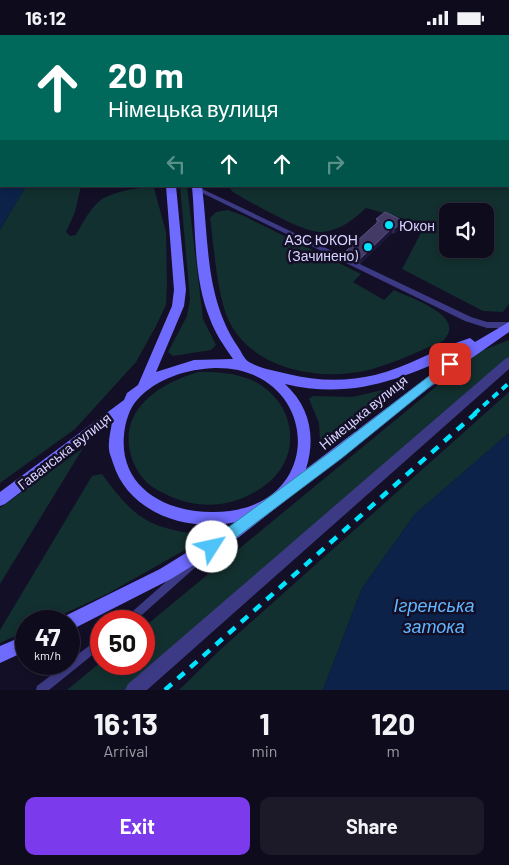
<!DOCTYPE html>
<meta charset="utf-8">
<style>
body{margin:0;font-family:Barlow,sans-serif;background:#1c1929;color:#f1f3f6;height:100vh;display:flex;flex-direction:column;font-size:19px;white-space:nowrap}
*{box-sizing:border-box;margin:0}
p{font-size:16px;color:#9b9ba3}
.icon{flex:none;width:28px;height:28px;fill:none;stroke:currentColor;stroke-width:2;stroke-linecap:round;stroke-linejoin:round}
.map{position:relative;height:655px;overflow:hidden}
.sheet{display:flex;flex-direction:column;background:#0e0b1c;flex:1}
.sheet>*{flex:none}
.guide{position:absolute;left:0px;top:0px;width:510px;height:152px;box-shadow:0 2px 8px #0003,0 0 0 1px #2e2b3b;background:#00695c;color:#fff;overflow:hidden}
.fabs{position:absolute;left:439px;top:168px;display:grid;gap:10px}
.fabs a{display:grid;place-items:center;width:55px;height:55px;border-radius:10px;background:#0e0b1c;box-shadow:0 2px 8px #0003,0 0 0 1px #2e2b3b;font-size:25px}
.speed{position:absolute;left:15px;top:575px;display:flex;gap:10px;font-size:25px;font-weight:700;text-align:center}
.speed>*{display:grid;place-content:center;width:65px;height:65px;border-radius:50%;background:#0e0b1c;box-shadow:0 2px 8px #0003,0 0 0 1px #2e2b3b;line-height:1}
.speed small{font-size:12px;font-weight:400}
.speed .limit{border:8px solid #d22;background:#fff;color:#111}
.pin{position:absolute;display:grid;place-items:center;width:42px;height:42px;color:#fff;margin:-21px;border-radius:10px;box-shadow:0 2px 8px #0006}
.me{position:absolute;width:55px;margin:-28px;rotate:55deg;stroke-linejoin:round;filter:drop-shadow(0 0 4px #0008)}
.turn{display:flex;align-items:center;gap:18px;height:105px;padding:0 25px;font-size:22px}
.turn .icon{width:65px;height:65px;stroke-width:2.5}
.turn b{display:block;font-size:35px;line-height:42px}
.lanes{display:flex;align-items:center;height:48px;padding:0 25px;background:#0003;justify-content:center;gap:25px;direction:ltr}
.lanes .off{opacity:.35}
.eta{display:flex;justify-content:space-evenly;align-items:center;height:85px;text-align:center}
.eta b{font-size:30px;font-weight:700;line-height:35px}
.action{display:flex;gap:10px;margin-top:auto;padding:10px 25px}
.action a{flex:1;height:58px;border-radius:10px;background:#7c3aed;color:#fff;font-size:20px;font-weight:700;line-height:58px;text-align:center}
.action a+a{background:#1c1929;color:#f1f3f6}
.status{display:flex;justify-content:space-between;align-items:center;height:35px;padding:0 25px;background:#0e0b1c;direction:ltr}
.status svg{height:14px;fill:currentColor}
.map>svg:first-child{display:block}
</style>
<div class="status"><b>16:12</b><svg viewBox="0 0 49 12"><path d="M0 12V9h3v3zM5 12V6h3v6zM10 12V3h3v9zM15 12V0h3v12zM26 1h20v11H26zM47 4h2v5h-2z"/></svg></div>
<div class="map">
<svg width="509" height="655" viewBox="0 0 509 655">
<rect width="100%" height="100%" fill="#130f26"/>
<g fill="#12302f" fill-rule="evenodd">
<path d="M197,0H374L375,1H197Z"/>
<path d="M509,130V269L503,277L483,276L402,234L422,196L405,184L366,173C353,185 341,195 322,197C305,199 250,167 233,157L228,151H509ZM448,176H485V214H448Z"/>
<path d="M26,151H81L75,177L66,197L70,201L76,200C82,189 90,173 101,165C113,157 141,151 154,153L166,197L167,249L166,270L156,291L136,327L75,394L0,448V195Z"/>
<path d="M180,151H187L203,284L216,310L211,315L173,321L168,317L187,281L190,264Z"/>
<path d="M228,175L244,181L361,239L353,247L384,265L394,255C412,264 468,281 443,306C417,317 391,330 364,336C316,346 250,333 228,284C217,259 214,212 210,183L216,177Z"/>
<path d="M509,305V322L127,655H67L101,627V629H144V592L478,317Z"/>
<path d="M198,337C213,337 228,337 243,342C278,352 300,389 286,424C273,456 229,474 197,469C181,467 168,461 154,453C144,447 136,435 132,424C116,376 158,349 198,337Z"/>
<path d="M396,352L399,355L329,411L320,407L319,388L309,364L313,361L352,362Z"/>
<path d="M509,357V398L415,479L362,553L323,655H179L221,614Z"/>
<path d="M83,413L0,549V473Z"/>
<path d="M102,439C135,484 148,493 204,500L206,503L107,559L48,586H26V596L0,608V595L92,441Z"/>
</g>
<g fill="#0c2248">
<path d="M0,0H71L1,1V151H26L0,195Z"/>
<path d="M509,398V655H323L362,553L415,479Z"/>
</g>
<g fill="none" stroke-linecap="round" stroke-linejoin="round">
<g fill="#3d3a85" fill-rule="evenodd">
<path d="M198,152L471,282L487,287H509V293H487L465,286L196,155L195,154Z"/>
<path d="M195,523L198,524L200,527L198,530L135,586H123L125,583L192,524Z"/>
<path d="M101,602V613L49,655H36L37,651L66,629H69V626L98,604Z"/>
</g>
<path fill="#3d3a85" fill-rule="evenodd" d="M509,322V334L147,655H125L128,649L505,324Z"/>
<g fill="#6f6bff" fill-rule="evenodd">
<rect x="154" y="0" width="8" height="1"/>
<rect x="174" y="0" width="8" height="1"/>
<path d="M166,151H176L186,255L184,271L156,337L194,325L233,324C224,311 215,298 210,284C193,243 196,194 192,151H202C209,208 205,263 238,312C241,316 244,324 249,327C261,334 275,336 288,339C316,346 346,347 375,340C408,332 437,313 470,303L475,307L509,287V297L429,353L239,502L171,544L69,596V586H62L63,582L160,534L236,487C188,498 128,478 113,428C112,424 109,418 109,414C108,405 111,395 112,387L5,469L0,471V457L124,365L127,358L138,350L172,271L174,255ZM459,318L306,434C316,402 310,372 285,349C351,365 401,344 459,318ZM216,333C321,332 330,476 214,477C167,478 119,453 124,400C125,388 129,374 137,365C157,343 187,334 216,333Z"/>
<path d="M26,600V616L0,628V611Z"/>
</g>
<path stroke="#00e5ff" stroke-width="4" stroke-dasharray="7 5.5" stroke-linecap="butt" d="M474,379L509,348"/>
<path stroke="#00e5ff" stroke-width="4.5" stroke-dasharray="9 8" stroke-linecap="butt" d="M165,655L476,378"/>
</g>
<path fill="#312854" d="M376,184L404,186L403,191L394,199L392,198L360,229L345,221L346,216L376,189Z"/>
<g fill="#1d163a">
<path d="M404,186L403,191L394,199L395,193Z"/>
<path d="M393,192L392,198L360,229L361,223Z"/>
</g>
<path fill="#433a66" stroke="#5a527e" d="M385,177L404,186L395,193L393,192L361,223L346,216L379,186L376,184Z"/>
<path fill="#4fc3f7" stroke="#337fa1" d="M450,325L454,326V332L342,423L217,517L212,519L207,517L205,512L207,508L333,415Z"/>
<g fill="#00e5ff" stroke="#130f26" stroke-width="2">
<circle cx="389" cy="190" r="5"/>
<circle cx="368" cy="212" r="5"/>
</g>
<g text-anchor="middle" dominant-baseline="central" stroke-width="5" stroke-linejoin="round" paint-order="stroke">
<g font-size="14" fill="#d9d4ff" stroke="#130f26" text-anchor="start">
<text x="399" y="190">Юкон</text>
<text x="358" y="204" text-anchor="end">АЗС ЮКОН<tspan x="358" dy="16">(Зачинено)</tspan></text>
</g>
<g font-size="14" fill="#d9d4ff" stroke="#130f26">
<text transform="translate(363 377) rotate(-39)">Німецька вулиця</text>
<text transform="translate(64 416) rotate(-38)">Гаванська вулиця</text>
</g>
<g font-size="18" font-style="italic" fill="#62b6ff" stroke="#130f26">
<text x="434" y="570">Ігренська<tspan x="434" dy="21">затока</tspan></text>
</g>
</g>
</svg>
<div class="fabs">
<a><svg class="icon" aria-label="sound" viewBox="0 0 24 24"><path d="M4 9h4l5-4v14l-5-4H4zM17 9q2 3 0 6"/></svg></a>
</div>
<div class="speed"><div>47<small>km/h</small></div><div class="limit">50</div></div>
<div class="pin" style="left:450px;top:329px;background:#d93025"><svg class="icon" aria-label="arrive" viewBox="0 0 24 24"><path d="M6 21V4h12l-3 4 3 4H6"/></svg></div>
<svg class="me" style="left:212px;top:512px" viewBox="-20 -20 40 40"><circle r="19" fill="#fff"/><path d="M0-13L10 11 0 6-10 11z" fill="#4fc3f7"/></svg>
<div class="guide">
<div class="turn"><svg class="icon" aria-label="ahead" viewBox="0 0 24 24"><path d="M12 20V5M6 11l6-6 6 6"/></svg><div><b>20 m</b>Німецька вулиця</div></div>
<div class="lanes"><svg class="icon off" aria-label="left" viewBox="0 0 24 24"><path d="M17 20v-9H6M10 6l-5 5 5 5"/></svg><svg class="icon" aria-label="ahead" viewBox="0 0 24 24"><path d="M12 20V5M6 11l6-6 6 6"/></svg><svg class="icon" aria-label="ahead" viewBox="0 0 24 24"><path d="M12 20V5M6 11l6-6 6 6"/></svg><svg class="icon off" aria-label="right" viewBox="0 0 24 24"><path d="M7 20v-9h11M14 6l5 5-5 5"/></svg></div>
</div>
</div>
<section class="sheet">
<div class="eta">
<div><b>16:13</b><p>Arrival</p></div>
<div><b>1</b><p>min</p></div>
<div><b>120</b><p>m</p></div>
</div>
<div class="action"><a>Exit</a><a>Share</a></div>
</section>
